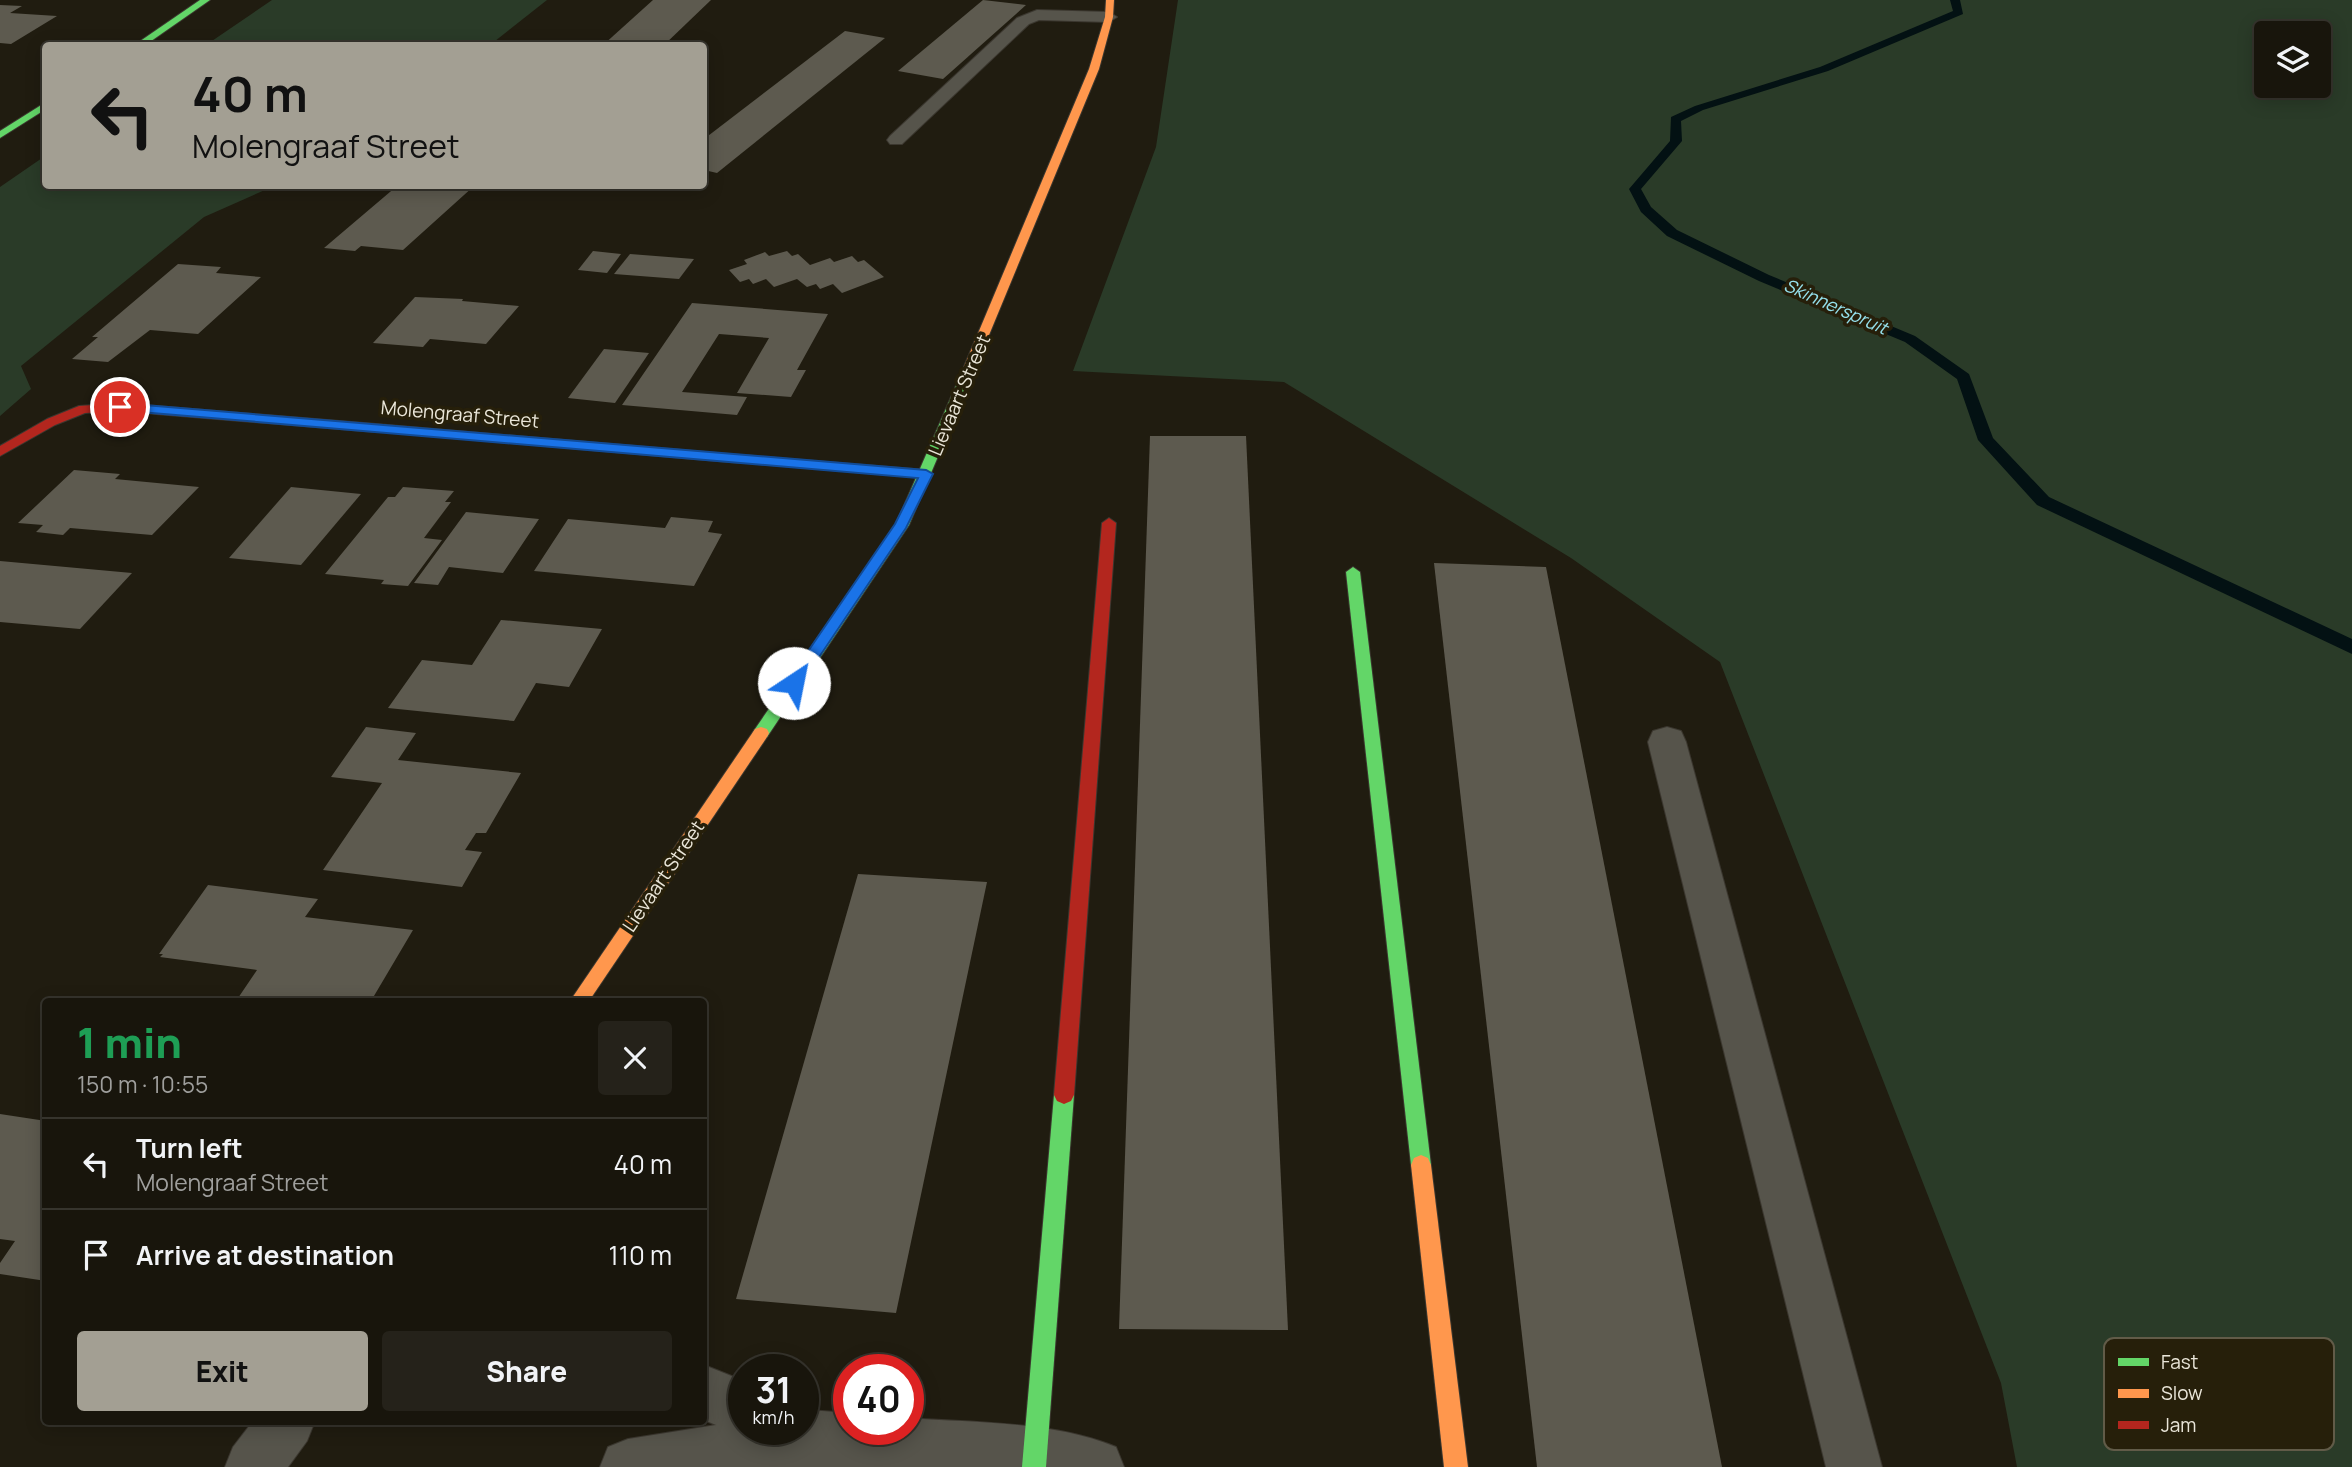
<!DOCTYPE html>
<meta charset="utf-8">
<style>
body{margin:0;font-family:Manrope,sans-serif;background:#25221a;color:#f1f3f6;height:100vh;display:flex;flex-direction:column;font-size:26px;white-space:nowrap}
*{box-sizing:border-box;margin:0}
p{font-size:23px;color:#9f9f9d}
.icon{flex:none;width:38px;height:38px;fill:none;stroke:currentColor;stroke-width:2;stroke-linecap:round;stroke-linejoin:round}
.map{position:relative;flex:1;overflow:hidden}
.side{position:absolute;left:42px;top:998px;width:665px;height:427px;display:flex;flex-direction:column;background:#18150c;border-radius:7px;box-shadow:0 4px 18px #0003,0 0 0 2px #36342d}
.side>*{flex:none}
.guide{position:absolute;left:42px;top:42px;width:665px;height:147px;border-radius:7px;box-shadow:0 4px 18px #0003,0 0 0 2px #36342d;background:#a39f93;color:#111;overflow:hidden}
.fabs{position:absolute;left:2254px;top:21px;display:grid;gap:14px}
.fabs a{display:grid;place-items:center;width:77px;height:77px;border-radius:7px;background:#18150c;box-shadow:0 4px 18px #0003,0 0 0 2px #36342d;font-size:35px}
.speed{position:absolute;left:728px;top:1354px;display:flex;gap:14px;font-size:35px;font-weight:700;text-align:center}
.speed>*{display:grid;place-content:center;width:91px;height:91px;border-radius:50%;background:#18150c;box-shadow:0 4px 18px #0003,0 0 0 2px #36342d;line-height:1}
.speed small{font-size:18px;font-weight:400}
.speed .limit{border:10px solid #d22;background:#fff;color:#111}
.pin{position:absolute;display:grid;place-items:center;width:60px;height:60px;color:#fff;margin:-30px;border:4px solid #fff;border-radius:50%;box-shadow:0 2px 7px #0007}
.me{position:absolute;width:77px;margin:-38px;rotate:34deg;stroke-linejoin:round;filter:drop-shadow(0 0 5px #0008)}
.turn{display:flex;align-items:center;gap:24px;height:147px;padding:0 35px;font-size:32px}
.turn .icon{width:91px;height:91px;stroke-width:2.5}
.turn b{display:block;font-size:49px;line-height:60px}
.round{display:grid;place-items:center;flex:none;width:74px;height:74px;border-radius:7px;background:#25221a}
.headline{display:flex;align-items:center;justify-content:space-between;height:119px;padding:0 35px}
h1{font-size:42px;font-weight:800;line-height:52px;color:#1e9e55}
.cta{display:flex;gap:14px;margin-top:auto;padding:14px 35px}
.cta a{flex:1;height:80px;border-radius:7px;background:#a39f93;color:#111;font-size:28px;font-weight:800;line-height:80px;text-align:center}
.cta a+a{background:#25221a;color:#f1f3f6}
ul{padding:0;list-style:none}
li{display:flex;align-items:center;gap:21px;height:91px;padding:0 35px;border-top:2px solid #36342d}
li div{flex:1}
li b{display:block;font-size:26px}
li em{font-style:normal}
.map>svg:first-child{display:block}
</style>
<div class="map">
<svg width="2352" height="1467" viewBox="0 0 2352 1467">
<rect width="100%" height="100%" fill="#201c10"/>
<g fill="#2a3b28" fill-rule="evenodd">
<path d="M272,0H547L490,45H206Z"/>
<path d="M1178,0H2352V1467H2017L2001,1383L1720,662L1571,558L1284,382L1073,371L1156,147ZM2266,33H2319V86H2266Z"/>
<path d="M45,156L46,186H274L204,217L21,366L31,389L0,416V187Z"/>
</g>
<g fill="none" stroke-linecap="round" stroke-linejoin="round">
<path fill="#031113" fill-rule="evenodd" d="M1950,0H1960L1963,14L1828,71L1703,110L1681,121L1682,141L1641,189L1651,207L1677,230L1769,275L1915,336L1969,374L1993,438L2049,497L2352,639V654L2037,505L1978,440L1957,379L1905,342L1759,281L1667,236L1641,212L1629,189L1670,141L1671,117L1695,106L1820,67L1953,11Z"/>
</g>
<g fill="#5d5a4f">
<path d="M653,0H711L663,46H602Z"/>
<path d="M983,0L1026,5L943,79L898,71Z"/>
<path d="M0,5L22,6L10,13L57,16L11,44L0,43Z"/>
<path d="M845,31L885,38L717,173L704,170V139Z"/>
<path d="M397,186H474L403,250L361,246L355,251L324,248Z"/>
<path d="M593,251L621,254L607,273L578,270Z"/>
<path d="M787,251L792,256L798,254L810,265L830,258L834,262L852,256L858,262L864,260L884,277L842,293L833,284L820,289L816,284L807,287L797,279L774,287L766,279L753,284L749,279L740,282L729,270L747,264L744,260L765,252L769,256Z"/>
<path d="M630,254L694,259L679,279L614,274Z"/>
<path d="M178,264L221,267L216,273L261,277L198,334L150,330L108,362L72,359L98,337H92Z"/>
<path d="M415,297L463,299L462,301L519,306L486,344L430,339L423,347L373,343Z"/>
<path d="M692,303L828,314L797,370H806L791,397L737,393L769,338L719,334L682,392L747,397L737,415L622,405Z"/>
<path d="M604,349L649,353L615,403L568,398Z"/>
<path d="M1150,436H1246L1288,1330L1119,1329Z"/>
<path d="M74,470L120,474L115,479L199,487L152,535L70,528L63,535L36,532L43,525L18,523Z"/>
<path d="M291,487L361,494L301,565L229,558Z"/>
<path d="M403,487L454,491L445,502H451L424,538L442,540L408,586L381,584L384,580L325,574L388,497H395Z"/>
<path d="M466,512L539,519L503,573L449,567L438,585L414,583Z"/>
<path d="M671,517L713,521L708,532L722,534L694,586L534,571L568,519L665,528Z"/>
<path d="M0,561L132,573L80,629L0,622Z"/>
<path d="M1434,563L1546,567L1722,1467H1537Z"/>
<path d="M501,620L602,629L569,687L536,683L514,721L388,708L422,660L472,665Z"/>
<path d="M366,727L416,733L398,760L521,773L486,833H476L465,850L482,852L462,887L323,870L382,783L331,777Z"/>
<path d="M858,874L987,882L896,1313L736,1299Z"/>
<path d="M208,885L318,899L305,917L413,930L371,1001H236L257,970L160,957L163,954H159Z"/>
<path d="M0,1114L46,1121V1281L0,1274V1263L15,1241L0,1239Z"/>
</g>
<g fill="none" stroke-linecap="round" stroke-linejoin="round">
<g stroke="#3b372f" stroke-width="2">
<path id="lane" d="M1037,10L1109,12L1117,17L1109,22L1039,20L1029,24L902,144H890L887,140L890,136L1017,18Z"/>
</g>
<g stroke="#3b372f" stroke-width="2">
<g id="street">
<path d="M1667,727L1681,731L1686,742L1882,1467H1826L1648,742L1653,731Z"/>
<path d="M704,1365L744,1381V1430H803V1411L809,1410L849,1413V1430H908V1418C976,1423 1052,1421 1116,1447L1124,1467H600L608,1447L628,1439L716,1425L704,1420Z"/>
<path d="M253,1421H315L307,1441L288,1467H225L233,1447Z"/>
</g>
</g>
<g stroke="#3b372f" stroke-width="2">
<g id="fast">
<path d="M200,0H210L144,46H133Z"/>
<path d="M46,102V109L0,138V131Z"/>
<path d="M964,377L970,381L909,525L767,737H755L753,733L755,729L896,524L958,381Z"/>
<path d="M376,424L741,455L747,459L741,463L372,431V425Z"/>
<path d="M1353,567L1360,572L1431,1165L1428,1172L1421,1175L1414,1172L1411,1165L1346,572Z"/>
<path d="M1064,1086L1071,1089L1074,1095L1046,1467H1022L1054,1095L1057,1089Z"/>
</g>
</g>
<g stroke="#3b372f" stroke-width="2">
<g id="slow">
<path d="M1106,0H1114L1113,17L1099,69L970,381L968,384H960L958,381L1089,69L1105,17Z"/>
<path d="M741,455L926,470L933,474L926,478L736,462L735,459Z"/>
<path d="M761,727L767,729L769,733L767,737L589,1001H570L755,729Z"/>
<path d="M1421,1155L1428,1158L1431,1165L1468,1467H1444L1411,1165L1414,1158Z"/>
</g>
</g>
<g stroke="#3b372f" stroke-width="2">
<g id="jam">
<path d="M120,403L376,424L382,428L376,432L120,411L85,413L55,425L0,456V446L47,419L79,406Z"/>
<path d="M1109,518L1116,523L1074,1095L1071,1101L1064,1104L1057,1101L1054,1095L1102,523Z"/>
</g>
</g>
<use href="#lane" fill="#56544b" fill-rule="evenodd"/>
<use href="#street" fill="#56544b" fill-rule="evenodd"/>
<use href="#fast" fill="#63d668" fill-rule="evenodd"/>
<use href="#slow" fill="#ff974d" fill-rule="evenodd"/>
<use href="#jam" fill="#b3261e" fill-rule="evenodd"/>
</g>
<path fill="#1a73e8" stroke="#114b97" stroke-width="2" d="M120,403L926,470L933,474L906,528L799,687H789L786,683L789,679L895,524L918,478L116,410V405Z"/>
<g text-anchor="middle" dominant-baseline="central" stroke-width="7" stroke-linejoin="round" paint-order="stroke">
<g font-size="18" font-style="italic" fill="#95e0ec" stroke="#261f0a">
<text transform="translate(1836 306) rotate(24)">Skinnerspruit</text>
</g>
<g font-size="19" fill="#eae6d9" stroke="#261f0a">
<text transform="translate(959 395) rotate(-67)">Lievaart Street</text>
<text transform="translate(460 414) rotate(5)">Molengraaf Street</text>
<text transform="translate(663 876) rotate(-56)">Lievaart Street</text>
</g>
</g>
<rect x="2104" y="1338" width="230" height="112" rx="10" fill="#261f0a" stroke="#615b48" stroke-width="2"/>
<rect x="2118" y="1358" width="31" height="8" fill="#63d668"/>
<rect x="2118" y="1389" width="31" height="9" fill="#ff974d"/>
<rect x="2118" y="1421" width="31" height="8" fill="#b3261e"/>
<g font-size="19" fill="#eae6d9">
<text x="2161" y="1369">Fast</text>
<text x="2161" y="1400">Slow</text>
<text x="2161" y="1432">Jam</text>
</g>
</svg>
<div class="fabs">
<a><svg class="icon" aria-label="layers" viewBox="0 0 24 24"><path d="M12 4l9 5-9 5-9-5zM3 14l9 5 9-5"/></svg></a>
</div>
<div class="speed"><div>31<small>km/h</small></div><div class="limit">40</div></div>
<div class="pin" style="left:120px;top:407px;background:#d93025"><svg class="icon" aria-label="arrive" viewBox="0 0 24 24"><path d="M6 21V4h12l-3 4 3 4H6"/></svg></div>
<svg class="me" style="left:794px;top:683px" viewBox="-20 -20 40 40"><circle r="19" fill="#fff"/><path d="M0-13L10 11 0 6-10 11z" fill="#1a73e8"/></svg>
<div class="guide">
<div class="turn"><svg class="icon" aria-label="left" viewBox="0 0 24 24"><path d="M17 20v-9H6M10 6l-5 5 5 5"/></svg><div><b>40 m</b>Molengraaf Street</div></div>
</div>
<section class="side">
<div class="headline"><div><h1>1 min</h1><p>150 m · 10:55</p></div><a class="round"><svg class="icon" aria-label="close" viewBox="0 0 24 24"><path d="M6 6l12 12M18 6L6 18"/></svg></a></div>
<ul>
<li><svg class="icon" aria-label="left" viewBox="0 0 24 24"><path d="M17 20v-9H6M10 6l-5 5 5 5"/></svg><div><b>Turn left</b><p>Molengraaf Street</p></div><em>40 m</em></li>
<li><svg class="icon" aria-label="arrive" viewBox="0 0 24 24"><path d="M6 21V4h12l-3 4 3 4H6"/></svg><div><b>Arrive at destination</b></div><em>110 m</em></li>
</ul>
<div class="cta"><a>Exit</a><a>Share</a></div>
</section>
</div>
